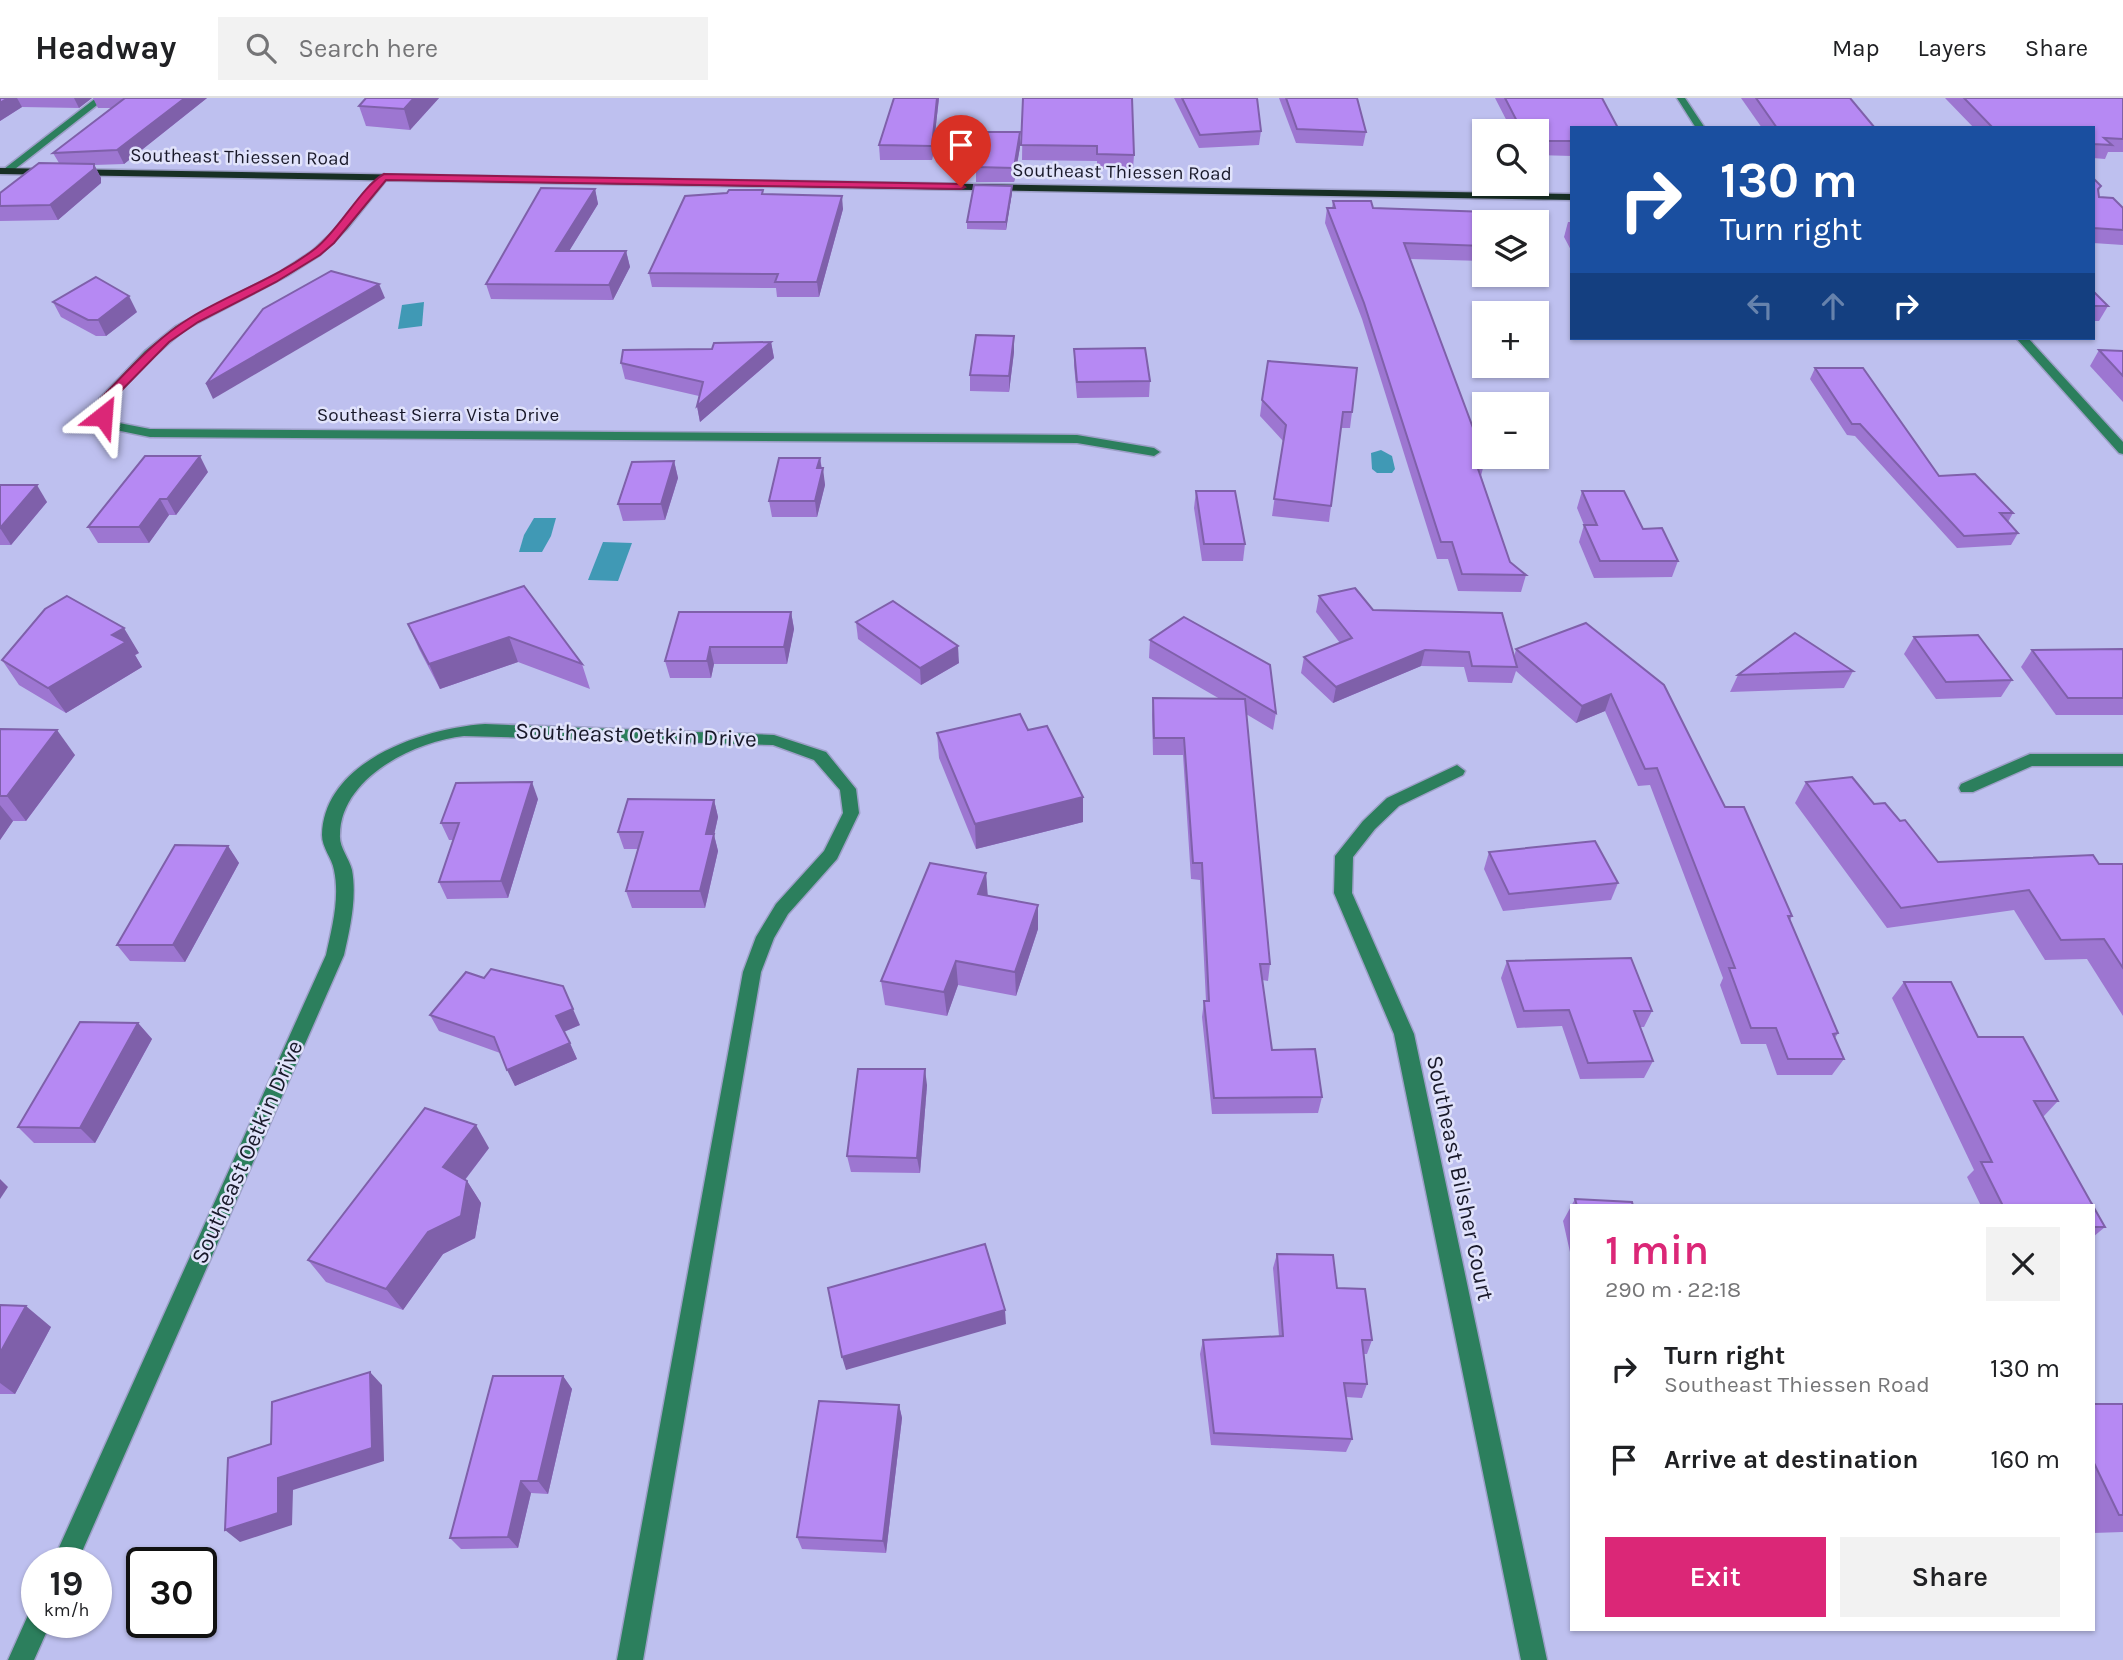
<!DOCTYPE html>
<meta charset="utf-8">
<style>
body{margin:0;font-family:Karla,sans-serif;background:#f2f2f2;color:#202124;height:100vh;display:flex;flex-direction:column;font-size:26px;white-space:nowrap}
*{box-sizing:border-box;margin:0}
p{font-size:23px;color:#757577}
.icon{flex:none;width:38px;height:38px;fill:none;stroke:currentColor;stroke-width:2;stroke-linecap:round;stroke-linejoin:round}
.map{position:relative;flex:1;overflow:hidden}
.sheet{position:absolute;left:1570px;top:1106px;width:525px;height:427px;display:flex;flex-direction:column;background:#fff;border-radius:0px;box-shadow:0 2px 5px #0004}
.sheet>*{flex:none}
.guide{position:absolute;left:1570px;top:28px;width:525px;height:214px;border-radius:0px;box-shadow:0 2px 5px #0004;background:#1a4fa0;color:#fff;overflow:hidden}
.tools{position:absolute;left:1472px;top:21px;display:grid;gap:14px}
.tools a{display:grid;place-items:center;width:77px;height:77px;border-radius:0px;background:#fff;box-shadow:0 2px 5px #0004;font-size:35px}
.speed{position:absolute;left:21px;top:1449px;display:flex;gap:14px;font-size:35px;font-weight:700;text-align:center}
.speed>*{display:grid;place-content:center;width:91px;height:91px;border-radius:50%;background:#fff;box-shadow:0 2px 5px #0004;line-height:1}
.speed small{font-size:18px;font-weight:400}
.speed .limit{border:4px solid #111;border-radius:10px;background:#fff;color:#111}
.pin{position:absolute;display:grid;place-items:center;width:60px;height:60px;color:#fff;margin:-72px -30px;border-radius:50% 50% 50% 0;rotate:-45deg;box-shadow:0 0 7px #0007}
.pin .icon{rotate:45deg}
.me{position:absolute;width:77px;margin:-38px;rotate:28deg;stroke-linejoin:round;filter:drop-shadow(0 0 5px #0008)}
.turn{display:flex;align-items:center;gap:24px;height:147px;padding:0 35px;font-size:32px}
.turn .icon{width:91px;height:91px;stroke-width:2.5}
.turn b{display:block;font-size:49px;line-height:60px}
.lanes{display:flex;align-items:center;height:66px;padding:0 35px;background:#0003;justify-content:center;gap:35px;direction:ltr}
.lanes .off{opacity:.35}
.round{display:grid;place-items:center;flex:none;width:74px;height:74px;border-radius:0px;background:#f2f2f2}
.headline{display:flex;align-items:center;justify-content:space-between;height:119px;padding:0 35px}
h1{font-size:42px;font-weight:600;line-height:52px;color:#db2777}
.action{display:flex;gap:14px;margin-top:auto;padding:14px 35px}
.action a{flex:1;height:80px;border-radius:0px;background:#db2777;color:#fff;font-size:28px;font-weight:600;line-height:80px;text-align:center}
.action a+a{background:#f2f2f2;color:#202124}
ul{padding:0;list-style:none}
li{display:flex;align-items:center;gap:21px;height:91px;padding:0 35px}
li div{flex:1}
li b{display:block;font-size:26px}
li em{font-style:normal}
header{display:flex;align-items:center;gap:42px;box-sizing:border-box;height:98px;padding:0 35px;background:#fff;border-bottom:2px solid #e0e0e0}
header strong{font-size:33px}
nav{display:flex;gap:38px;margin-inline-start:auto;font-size:24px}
.search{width:490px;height:63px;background:#f2f2f2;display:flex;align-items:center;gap:18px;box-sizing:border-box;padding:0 24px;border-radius:0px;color:#757577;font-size:26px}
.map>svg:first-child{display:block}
</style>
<header>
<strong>Headway</strong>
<div class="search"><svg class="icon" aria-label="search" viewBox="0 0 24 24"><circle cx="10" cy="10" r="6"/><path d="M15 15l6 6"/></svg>Search here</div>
<nav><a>Map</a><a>Layers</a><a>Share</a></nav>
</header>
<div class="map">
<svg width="2123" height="1562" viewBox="0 0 2123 1562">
<rect width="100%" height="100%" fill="#bec0ef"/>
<g fill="#4099b5">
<path d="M424,204L422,228L398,231L402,207Z"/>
<path d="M1381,352L1392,358L1395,371L1392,375H1377L1372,371L1371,355Z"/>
<path d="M534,420H556L551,438L542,454H519L524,437Z"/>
<path d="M603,444L632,445L618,483L588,482Z"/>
</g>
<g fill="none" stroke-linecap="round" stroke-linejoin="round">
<g stroke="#9d9fc8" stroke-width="3">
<g id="minor">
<path d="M96,0H106L10,75H4V71Z"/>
<path d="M1677,0H1685L1705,30H1696Z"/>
<path d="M384,76L389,79L387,81L347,131L320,157L287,178L184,232L154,258L109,305V317L119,325L150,331L1077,337L1154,350L1160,354L1154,358L1077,345L150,339L111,331L99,321V301L145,253L176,228L280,174L312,153L340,127Z"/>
<path d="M2016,240H2028L2123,344V356L2119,355Z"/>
<path d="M485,626L774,637L826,654L856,691L859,715L837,761L788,816L774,840L761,874L643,1562H617L743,874L756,839L776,806L824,753L843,715L840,692L814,662L773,647L464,638C415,643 340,680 340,737C339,749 349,760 352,772C357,800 350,830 344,857L77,1465H52L326,857C332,830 340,800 334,772C332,760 322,750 322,737C324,662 425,630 485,626Z"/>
<path d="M2030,656H2123V668H2032L1973,694H1961L1959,690L1961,686Z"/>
<path d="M1457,667L1465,673L1463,677L1399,708L1375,731L1353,759L1352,795L1414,936L1547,1562H1521L1394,936L1334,795L1335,758L1363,723L1387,700Z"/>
<path d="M37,1512V1524H51L34,1562H8L29,1515Z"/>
</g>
</g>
<g stroke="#9d9fc8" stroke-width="3">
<path id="major" d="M0,70L1572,96V102L0,76Z"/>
</g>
<use href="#minor" fill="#2c7f5d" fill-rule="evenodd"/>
<use href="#major" fill="#183025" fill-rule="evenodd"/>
</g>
<g fill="#9d76d1">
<path d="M0,0H92L79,10L22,9L0,23Z"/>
<path d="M93,0H207L124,66L94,67L101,80V85L58,122L0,123V95L59,65L53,55L111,10H98Z"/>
<path d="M439,0L410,32L366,28L359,8Z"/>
<path d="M894,0H939L932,62H880L879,47Z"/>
<path d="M1023,0L1134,57L1133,71H1097V63L1022,62Z"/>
<path d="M1174,0H1257L1261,33L1259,47L1199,50Z"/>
<path d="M1279,0H1357L1366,34L1363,48L1296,45Z"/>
<path d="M1495,0H1602L1572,30V58L1536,57V33H1512Z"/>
<path d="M1741,0H1850L1875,30H1762Z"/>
<path d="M1945,0H2123V54H2108L2105,61L2093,60V30H1974Z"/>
<path d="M1020,34V49L1014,84H976V69Z"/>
<path d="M2093,80L2101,88L2098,95L2099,99L2123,110V147L2093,145Z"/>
<path d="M595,91L598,106L569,153H626L630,169L613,202L491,201L486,186Z"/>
<path d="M763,92V96L843,111L819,199H777L776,190L652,189L649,175Z"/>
<path d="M1012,95L1006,132L967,131V124Z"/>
<path d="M1333,103L1373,110L1484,124V163L1410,161L1485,362L1481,378L1510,464L1526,477L1521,494L1458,493L1448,461H1437L1362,221L1325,125L1327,110H1332Z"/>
<path d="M1568,124H1572V154L1564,139Z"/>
<path d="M53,204L137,214L106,238H96L61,219Z"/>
<path d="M2093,208H2108L2099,223H2093Z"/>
<path d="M1014,238V254L1009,294L970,293V277Z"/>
<path d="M771,244L774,260L700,324L697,308L699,298L625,281L621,265L712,251Z"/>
<path d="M1074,251L1150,283L1149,299L1077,300L1074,267Z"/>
<path d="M2099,252L2123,253V304L2090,268Z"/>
<path d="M1815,270L1939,378L2013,415L2008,424L2018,435L2011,447L1957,450L1855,338L1847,337L1810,281Z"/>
<path d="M1262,302L1352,314L1350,330H1341L1329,424L1272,418L1283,343L1260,318Z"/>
<path d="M820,360L825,387L817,419H772L769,403Z"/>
<path d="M674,363L678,380L665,422L623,423L618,406Z"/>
<path d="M208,374L176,417H169L149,445H98L88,429Z"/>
<path d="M0,387L47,404L11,447H0Z"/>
<path d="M1196,393L1245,446L1243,463H1202L1194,410Z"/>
<path d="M1582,393L1643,431L1678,463L1672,479L1594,480L1579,444L1584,427L1577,410Z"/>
<path d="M524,488L582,566L590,591L518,564L440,591L419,551L408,526Z"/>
<path d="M1319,498L1373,512L1514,559L1516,551L1586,525L1725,709L1792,818L1790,822L1838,935L1835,940L1844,961L1832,977H1777L1766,946H1741L1720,887L1723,880L1650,687L1638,688L1605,613L1576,625L1516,573L1512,585L1468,584L1464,569L1421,568L1333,605L1301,575L1304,559L1340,545L1316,514Z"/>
<path d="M791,514L794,531L787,566H714L711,580H670L665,563Z"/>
<path d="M856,524L959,565L921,587L858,541Z"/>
<path d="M1914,539L2012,582L2001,599L1936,601L1904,556Z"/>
<path d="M1150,542L1276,615L1273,632L1246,616L1270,866L1268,883L1262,882L1272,952L1322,999L1318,1015L1212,1016L1202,919L1204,903H1206L1200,782L1191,781L1183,657H1153L1152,617L1153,600L1220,601L1149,560Z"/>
<path d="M2123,551V617H2056L2021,569L2032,552Z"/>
<path d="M139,555L135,557L142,569L66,615L19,587L2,562Z"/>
<path d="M1853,573L1844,590L1730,594L1738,577Z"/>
<path d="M0,631L75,657L26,723H13L0,742Z"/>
<path d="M1028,632L1083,724L976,751L939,660L937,635Z"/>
<path d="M1806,684L1874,706L1900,723L1938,764L2123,766V918L2087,861L2045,862L2014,812L1887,830L1795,705Z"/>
<path d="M538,701L508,800L447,801L439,784L453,742H449L441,725Z"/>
<path d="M714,702L718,719L714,737L718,753L705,810H632L626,793L638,751H624L618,734Z"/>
<path d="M228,748L239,765L185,864L130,863L117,847Z"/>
<path d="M1489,754L1618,785L1611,802L1503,813L1484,771Z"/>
<path d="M986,775L987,798L1038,807V831L1016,898L958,887L947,918L885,907L881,883Z"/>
<path d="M1507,863L1652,913L1644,929H1640L1653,963L1644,980L1580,981L1562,928L1517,930L1501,880Z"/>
<path d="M1904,884L1978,939L2058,1003L2043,1019L2093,1108H1981L1967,1079L1974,1072L1892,900Z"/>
<path d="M430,917L580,927L564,934L577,961L515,988L500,955L439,933Z"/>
<path d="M138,925L152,941L95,1045H34L18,1029Z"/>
<path d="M927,987L920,1075L851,1074L847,1058Z"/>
<path d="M489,1050L465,1082L467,1083L481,1105L475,1140L443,1156L403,1212L326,1184L308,1162Z"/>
<path d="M1575,1101L1633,1108H1572V1163L1563,1123Z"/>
<path d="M2093,1108L2105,1129L2093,1139Z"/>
<path d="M1277,1156L1337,1190L1372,1242L1367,1256H1364L1367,1286L1362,1300L1346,1299L1352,1341L1346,1354L1211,1347L1200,1256L1203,1242L1279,1238L1273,1170Z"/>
<path d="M0,1207L51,1229L15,1296H0Z"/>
<path d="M563,1278L572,1291L548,1396L531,1395L518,1450L461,1451L450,1440Z"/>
<path d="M2093,1306H2123V1434L2093,1435Z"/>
<path d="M899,1307L902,1320L886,1455L802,1451L797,1439Z"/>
</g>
<g fill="#7f60aa">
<path d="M8,0H17L22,9L0,23V5Z"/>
<path d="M74,0H92L79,10Z"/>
<path d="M185,0H207L124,66L117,52Z"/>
<path d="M414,0H439L410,32L404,11Z"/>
<path d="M937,0H939L932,62V48Z"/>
<path d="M1020,34V49L1014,84V70Z"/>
<path d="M94,66L101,80V85L58,122L50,107Z"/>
<path d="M1012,88V95L1006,132V124Z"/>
<path d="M595,91L598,106L560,168L556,153Z"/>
<path d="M842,98L843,111L819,199L817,184Z"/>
<path d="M626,153L630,169L613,202L609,187Z"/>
<path d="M379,186L385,200L213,301L206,286Z"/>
<path d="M129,198L137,214L106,238L98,222Z"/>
<path d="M1014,238V254L1009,294V278Z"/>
<path d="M771,244L774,260L700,324L697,308Z"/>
<path d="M200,358L208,374L176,417L167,401Z"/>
<path d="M820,360L822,375L823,370L825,387L817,419L815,403L817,370Z"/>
<path d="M674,363L678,380L665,422L661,406Z"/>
<path d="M37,387L47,404L11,447L0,430Z"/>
<path d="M160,401L169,417L149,445L139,429Z"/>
<path d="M791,514L794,531L787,566L784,549Z"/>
<path d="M124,530L139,555L135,557L142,569L66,615L48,590L112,537Z"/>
<path d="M509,539L518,564L440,591L429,566Z"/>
<path d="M958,548L959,565L921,587L920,570Z"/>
<path d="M710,549L714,566L711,580L707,563Z"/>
<path d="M1425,552L1421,568L1333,605L1336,589Z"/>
<path d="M1611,596L1605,613L1576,625L1582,608Z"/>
<path d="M57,632L75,657L26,723L7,698Z"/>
<path d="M532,684L538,701L508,800L501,783Z"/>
<path d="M1083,699V724L976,751L975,726Z"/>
<path d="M714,702L718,719L714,737L718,753L705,810L700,793L706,736Z"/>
<path d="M0,707L13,723L0,742Z"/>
<path d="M228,748L239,765L185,864L173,847Z"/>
<path d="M986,775L988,800L978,796Z"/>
<path d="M1038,807V831L1016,898L1015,874Z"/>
<path d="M956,863L958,887L947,918L944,894Z"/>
<path d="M573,911L580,927L563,934L556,918Z"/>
<path d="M138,925L152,941L95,1045L80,1030Z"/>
<path d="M570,945L577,961L515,988L507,972Z"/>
<path d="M925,971L927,987L920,1075L917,1060Z"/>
<path d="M476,1027L489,1050L457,1092L443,1069Z"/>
<path d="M0,1081L8,1089L0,1101Z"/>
<path d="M467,1083L481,1105L475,1140L443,1156L403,1212L386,1191L428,1134Z"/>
<path d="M26,1208L51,1229L15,1296L0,1285V1255Z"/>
<path d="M1005,1212L1006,1226L846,1272L842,1259Z"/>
<path d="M370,1274L382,1287L384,1363L293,1392L292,1427L240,1444L225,1432Z"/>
<path d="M563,1278L572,1291L548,1396L538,1383Z"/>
<path d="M899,1307L902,1320L886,1455L883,1443Z"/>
<path d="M521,1383L531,1395L518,1450L508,1439Z"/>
</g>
<g fill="#b689f3" stroke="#7f60aa" stroke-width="2">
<path d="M0,0H8L0,5Z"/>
<path d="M125,0H185L117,52L53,55Z"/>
<path d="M366,0H414L404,11L359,8Z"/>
<path d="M894,0H937L932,48L879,47Z"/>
<path d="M1023,0H1132L1134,57L1097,56V48L1021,47Z"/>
<path d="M1182,0H1257L1261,33L1200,37Z"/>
<path d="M1286,0H1357L1366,34L1297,31Z"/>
<path d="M1505,0H1602L1618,30H1572V43H1536V33H1522Z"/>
<path d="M1756,0H1850L1875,30H1777Z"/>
<path d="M1964,0H2123V41L2104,40L2112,47L2093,46V30H1993Z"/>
<path d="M982,34H1020L1014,70L976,69Z"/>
<path d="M39,65L94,66V71L50,107L0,108V95Z"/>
<path d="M2093,80L2101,88L2098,91L2099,99L2113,100L2123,110V132L2093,130Z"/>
<path d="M974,87L1012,88L1006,124H967Z"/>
<path d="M541,90L595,91L556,153H626L609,187L486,186Z"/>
<path d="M729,92H763L762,96L842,98L817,184H775L778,176L649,175L685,98L727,95Z"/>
<path d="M1333,103H1371L1373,110L1488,114L1491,124H1484V148L1404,145L1485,362H1475L1510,464L1526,477L1462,476L1452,444H1441L1364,205L1327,110H1335Z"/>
<path d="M331,173L379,186L206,286L263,211Z"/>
<path d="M96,179L129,198L98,222H88L53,204Z"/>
<path d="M2093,193L2108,208H2093Z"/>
<path d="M976,237L1014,238L1009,278L970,277Z"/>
<path d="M771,244L697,308L703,284L621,265L623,252L712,251L714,245Z"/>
<path d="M1145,250L1150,283L1077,284L1074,251Z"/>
<path d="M2099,252L2123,253V278Z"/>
<path d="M1268,263L1357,270L1352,314H1343L1331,408L1274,401L1286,327L1262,302Z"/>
<path d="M1815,270H1863L1939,378L1975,376L2013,415H2000L2018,435L1964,438L1860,326H1852Z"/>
<path d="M145,358H200L167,401H160L139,429H88Z"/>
<path d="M779,360H820L817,370H823L815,403H769Z"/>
<path d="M674,363L661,406H618L632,364Z"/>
<path d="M0,387H37L0,430Z"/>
<path d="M1196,393H1235L1245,446H1204Z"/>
<path d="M1582,393H1624L1643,431L1662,430L1678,463H1600L1584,427H1597Z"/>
<path d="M524,488L582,566L509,539L429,566L408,526Z"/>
<path d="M1355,490L1373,512L1502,515L1517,569L1472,568L1469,554L1425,552L1336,589L1304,559L1352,540L1319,498Z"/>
<path d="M67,498L124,530L112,537L126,544L48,590L2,562L45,511Z"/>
<path d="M893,503L958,548L920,570L856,524Z"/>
<path d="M679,514H791L784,549H710L707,563H665Z"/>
<path d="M1184,519L1270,567L1276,615L1150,542Z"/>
<path d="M1586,525L1664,587L1725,709H1744L1792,818H1788L1838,935L1833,936L1844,961H1788L1776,930H1751L1729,870H1735L1657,670L1645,671L1611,596L1582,608L1516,551Z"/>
<path d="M1795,535L1853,573L1738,577Z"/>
<path d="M1978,537L2012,582L1946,584L1914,539Z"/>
<path d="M2123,551V600H2068L2032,552Z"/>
<path d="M1153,600L1245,601L1270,866H1260L1272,952L1315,951L1322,999L1214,1000L1204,903H1209L1202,765H1193L1184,640H1154Z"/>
<path d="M1020,616L1028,632L1047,628L1083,699L975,726L937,635Z"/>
<path d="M0,631L57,632L7,698H0Z"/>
<path d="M1852,679L1874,706L1885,705L1900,723L1905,722L1938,764L2093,757L2099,766H2123V870L2104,841L2061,842L2029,792L1901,810L1806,684Z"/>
<path d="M532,684L501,783L439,784L459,725H441L456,685Z"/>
<path d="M628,701L714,702L706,736H714L700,793H626L643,734H618Z"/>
<path d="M1595,743L1618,785L1509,796L1489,754Z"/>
<path d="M175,747L228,748L173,847H117Z"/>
<path d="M930,765L986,775L978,796L1038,807L1015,874L956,863L944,894L881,883Z"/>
<path d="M1631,860L1652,913H1634L1653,963L1588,965L1569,912L1524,913L1507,863Z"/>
<path d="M491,871L563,888L573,911L556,918L570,945L507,972L494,939L430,917L466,874L484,880Z"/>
<path d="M1904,884H1951L1978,939H2023L2058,1003H2034L2093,1108H2003L1981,1064H1992Z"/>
<path d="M80,924L138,925L80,1030L18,1029Z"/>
<path d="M858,971H925L917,1060L847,1058Z"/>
<path d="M425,1010L476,1027L443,1069L467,1083L461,1118L428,1134L386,1191L308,1162Z"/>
<path d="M1575,1101L1632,1104L1633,1108H1577Z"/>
<path d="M2093,1108L2105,1129H2093Z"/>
<path d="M985,1146L1005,1212L842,1259L828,1190Z"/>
<path d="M1277,1156L1333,1157L1337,1190L1365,1191L1372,1242H1362L1367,1286L1344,1285L1352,1341L1214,1335L1203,1242L1283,1238Z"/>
<path d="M0,1207L26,1208L0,1255Z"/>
<path d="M370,1274L372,1350L278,1380V1415L225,1432L228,1360L271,1346L272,1304Z"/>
<path d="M493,1278H563L538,1383H521L508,1439L450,1440Z"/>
<path d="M819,1303L899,1307L883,1443L797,1439Z"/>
<path d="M2093,1306H2123V1417H2119L2093,1363Z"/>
</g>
<path fill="#db2777" stroke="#8e194d" stroke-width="2" d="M384,76L961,86L965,89L961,91L386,82L334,145L320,157L276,184L198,224L169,244L109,305L107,320H99V302C128,273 155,241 190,220C231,195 278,180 316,150C339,132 362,88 384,76Z"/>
<g text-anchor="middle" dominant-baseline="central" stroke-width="5" stroke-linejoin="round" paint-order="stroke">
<g font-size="19" fill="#19192a" stroke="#e1e3fb">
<text transform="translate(240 59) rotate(1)">Southeast Thiessen Road</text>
<text transform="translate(1122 74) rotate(1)">Southeast Thiessen Road</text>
<text x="438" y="317">Southeast Sierra Vista Drive</text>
</g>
<g font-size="23" fill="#19192a" stroke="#e1e3fb">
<text transform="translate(636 637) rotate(2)">Southeast Oetkin Drive</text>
<text transform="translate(247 1054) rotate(-66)">Southeast Oetkin Drive</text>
<text transform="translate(1460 1080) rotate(78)">Southeast Bilsher Court</text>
</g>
</g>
</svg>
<div class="tools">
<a><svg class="icon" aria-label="search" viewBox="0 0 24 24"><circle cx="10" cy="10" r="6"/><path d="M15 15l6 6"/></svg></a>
<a><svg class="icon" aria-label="layers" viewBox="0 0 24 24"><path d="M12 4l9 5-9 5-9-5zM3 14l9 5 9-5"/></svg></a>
<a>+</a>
<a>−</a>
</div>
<div class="speed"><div>19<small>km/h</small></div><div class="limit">30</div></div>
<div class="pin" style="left:961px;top:89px;background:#d93025"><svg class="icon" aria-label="arrive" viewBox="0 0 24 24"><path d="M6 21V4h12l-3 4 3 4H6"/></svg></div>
<svg class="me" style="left:103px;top:318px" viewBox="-20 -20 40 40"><path d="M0-17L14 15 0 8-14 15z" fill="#db2777" stroke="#fff" stroke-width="4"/></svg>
<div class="guide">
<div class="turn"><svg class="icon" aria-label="right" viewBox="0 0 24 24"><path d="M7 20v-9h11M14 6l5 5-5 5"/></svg><div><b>130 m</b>Turn right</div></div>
<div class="lanes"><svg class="icon off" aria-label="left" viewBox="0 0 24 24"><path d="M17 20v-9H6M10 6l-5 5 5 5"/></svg><svg class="icon off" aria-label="ahead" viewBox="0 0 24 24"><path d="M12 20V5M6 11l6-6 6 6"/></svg><svg class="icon" aria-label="right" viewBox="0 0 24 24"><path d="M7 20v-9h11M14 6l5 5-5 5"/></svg></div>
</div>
<section class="sheet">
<div class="headline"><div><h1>1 min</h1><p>290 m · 22:18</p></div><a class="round"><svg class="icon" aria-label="close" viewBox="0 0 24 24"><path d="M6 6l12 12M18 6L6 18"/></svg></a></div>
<ul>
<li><svg class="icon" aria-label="right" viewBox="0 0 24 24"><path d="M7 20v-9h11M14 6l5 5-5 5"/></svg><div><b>Turn right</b><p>Southeast Thiessen Road</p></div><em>130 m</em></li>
<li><svg class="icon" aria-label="arrive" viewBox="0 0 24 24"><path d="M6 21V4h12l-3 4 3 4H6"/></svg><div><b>Arrive at destination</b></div><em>160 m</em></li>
</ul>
<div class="action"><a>Exit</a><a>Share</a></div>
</section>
</div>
